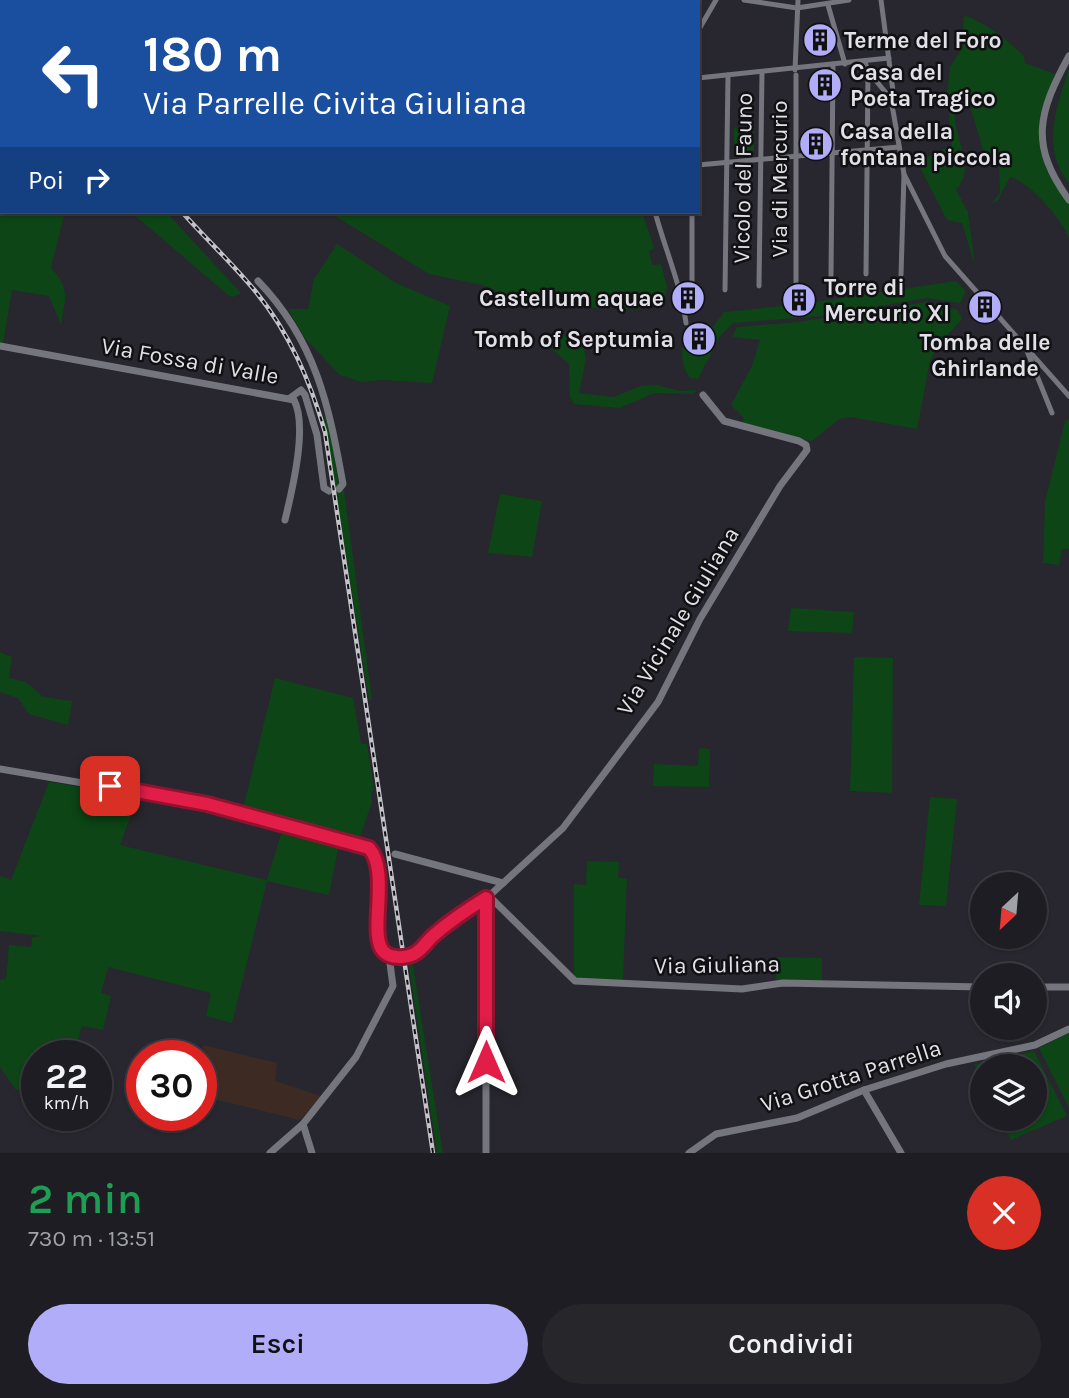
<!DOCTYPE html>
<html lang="it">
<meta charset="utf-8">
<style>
body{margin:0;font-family:Karla,sans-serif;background:#26262b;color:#f1f3f6;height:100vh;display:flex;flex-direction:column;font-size:26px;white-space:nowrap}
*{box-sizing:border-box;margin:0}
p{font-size:23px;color:#a1a2a6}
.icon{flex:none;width:38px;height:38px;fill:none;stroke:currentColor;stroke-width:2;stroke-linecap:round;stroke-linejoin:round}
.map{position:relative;height:1153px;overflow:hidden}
.sheet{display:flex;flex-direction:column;background:#1e1d23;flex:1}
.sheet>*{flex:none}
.banner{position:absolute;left:0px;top:0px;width:700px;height:214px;box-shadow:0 2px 5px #0004,0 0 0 2px #3c3b41;background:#1a4fa0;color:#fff;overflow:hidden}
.needle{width:46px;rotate:206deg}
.buttons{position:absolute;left:970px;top:872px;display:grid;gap:14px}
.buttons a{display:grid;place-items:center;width:77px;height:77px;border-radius:50%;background:#1e1d23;box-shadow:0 2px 5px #0004,0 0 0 2px #3c3b41;font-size:35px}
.speed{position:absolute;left:21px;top:1040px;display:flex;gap:14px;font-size:35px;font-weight:700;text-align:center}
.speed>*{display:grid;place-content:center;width:91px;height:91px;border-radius:50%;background:#1e1d23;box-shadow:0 2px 5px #0004,0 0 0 2px #3c3b41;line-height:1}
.speed small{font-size:18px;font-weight:400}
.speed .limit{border:10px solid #d22;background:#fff;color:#111}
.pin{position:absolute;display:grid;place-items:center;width:60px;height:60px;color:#fff;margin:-30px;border-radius:14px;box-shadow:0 4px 10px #0006}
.me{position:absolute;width:77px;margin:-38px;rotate:0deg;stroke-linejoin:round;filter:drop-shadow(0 0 5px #0008)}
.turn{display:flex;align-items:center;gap:24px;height:147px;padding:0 28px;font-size:32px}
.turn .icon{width:91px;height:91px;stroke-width:2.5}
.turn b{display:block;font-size:49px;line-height:60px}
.then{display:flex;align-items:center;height:66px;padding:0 28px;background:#0003;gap:14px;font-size:26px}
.round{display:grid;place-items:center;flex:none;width:74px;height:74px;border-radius:37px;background:#26262b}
.overview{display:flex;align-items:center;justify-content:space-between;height:119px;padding:0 28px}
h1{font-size:42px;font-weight:600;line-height:52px;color:#1e9e55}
.cta{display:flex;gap:14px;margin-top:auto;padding:14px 28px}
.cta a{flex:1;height:80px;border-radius:42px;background:#b2adf9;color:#111;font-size:28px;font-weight:600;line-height:80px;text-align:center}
.cta a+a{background:#26262b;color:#f1f3f6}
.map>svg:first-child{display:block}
</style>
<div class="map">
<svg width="1069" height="1153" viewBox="0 0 1069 1153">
<rect width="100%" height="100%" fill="#28272f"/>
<path fill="#3d2b23" d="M203,1045L277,1063L275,1081L321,1096L300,1120L201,1096Z"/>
<g fill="#0d4516">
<path d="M967,16C990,26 1006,39 1024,56L1025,63L1055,74L1040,115L1039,140L1047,172L1069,204V238C1062,219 1029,181 1010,177L998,200L991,204L1000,193L999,163L984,153L968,99L964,95L958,96C943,127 981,163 956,190L968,212L975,266L962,223L947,220L917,162L952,145L947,93L950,67L964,45L963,17Z"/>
<path d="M1069,70V183C1041,151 1056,105 1069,70Z"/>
<path d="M734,128L754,129V153H734Z"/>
<path d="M0,140L2,212H65L51,268C71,289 65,298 61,325L49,296L12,290L3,344L0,343Z"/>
<path d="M131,212H166L241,293L233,297L228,295Z"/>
<path d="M329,212H642L654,248L649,251L652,265L661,264L667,287L664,302H640L639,309L586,307L519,300L482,285L429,274Z"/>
<path d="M337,244L396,283L450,306L432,383L383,380L361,382L340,375L305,338L288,309H308L314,279Z"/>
<path d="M956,281L966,291L960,303L927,298L820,316L733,323L720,336L698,379L690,378C678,362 682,344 688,326H691L692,353L701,349L707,335L724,312L802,304Z"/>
<path d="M927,302L958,310L962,319L939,344L930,361L917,429L851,417L839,419L812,441L742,425L744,418L731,405L752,366L760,340L732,337L737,327L798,322Z"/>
<path d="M546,334L582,338L586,358L579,393L613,397L641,386L656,385L680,391L696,390L694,394L654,393L620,408L574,404L570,397L569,364L549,346Z"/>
<path d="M328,417L340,491L344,490L372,700H369L324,418Z"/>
<path d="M1069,419V549H1062L1059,565L1043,563L1045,502L1065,421Z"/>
<path d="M500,494L542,501L532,557L488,553Z"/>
<path d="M791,608L854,612L852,633L788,631Z"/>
<path d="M0,652L12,657L9,678L26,682L43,697L72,701L68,725L29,714L18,698L0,692Z"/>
<path d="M854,657L893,658L892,793L850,791Z"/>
<path d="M275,678L353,698L361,744H367L374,790L371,791L372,802L359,840L243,809Z"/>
<path d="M699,748L710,749L709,787L653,786L654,764L698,766Z"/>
<path d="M49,782L138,796L120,845L267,880L283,828L339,844L329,895L267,881L232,1023L206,1016L211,993L108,967L101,993L111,996L103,1030L82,1026L73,1055H37V1086L16,1090L0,1067V980L6,979L9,945L31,947L32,938L42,936L0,931V876L11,880Z"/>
<path d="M930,797L957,799L946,906L919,905Z"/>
<path d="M587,861L619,862L618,877L627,879L623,979H580L574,976V884L586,885Z"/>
<path d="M777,957L822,958V981L776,980Z"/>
<path d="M408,960H412L443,1153H437Z"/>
<path d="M1069,1033V1108L1039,1048Z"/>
<path d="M1034,1051L1067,1116L1011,1140L1000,1118H1034V1066H982V1079L974,1064Z"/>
</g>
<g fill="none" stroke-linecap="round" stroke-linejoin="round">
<g stroke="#75757e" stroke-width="5">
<path d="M536,0L537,2"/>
<path d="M597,0L598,2"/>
<path d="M744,0L797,8L849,0"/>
<path d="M881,0L893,91L891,99"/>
<path d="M828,5L845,64"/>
<path d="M698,31L716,0"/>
<path d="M865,62L868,71L891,99L904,174L945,256L1069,396"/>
<path d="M795,70L798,0"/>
<path d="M698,78L889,58"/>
<path d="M698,165L899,147"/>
<path d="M655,212C665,249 681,285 686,323"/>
<path d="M866,274L868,71"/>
<path d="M901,275L904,174"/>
<path d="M831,276L833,64"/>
<path d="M796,282V75"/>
<path d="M759,286L762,72"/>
<path d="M681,290L692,287V212"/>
<path d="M725,290L728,75"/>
<path d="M1027,351L1052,413"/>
</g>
<g stroke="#75757e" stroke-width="7">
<path d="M1069,56C1038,113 1029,145 1069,200"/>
<path d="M0,134H2"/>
<path d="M258,281C316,341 329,406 343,484L339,489"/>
<path d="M0,346L294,400C308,426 292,491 285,520"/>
<path d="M290,398L301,390L305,395L317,435L324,488L329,491"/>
<path d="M0,769L207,804L364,846C399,865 358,942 392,957L416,953L433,936L489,896L563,828L658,702L700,619L780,486L807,450L806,445L799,441L724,421L703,395"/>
<path d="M395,854L503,883"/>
<path d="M489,896L575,981L742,989L783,983L982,987"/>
<path d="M1034,987H1069"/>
<path d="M864,1090L901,1153"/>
<path d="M303,1124L312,1153"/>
<path d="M270,1153L303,1124L356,1057L393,986L389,956"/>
<path d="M486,1153V898"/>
<path d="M689,1153L716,1134L797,1118L864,1090L946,1064L1035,1045L1069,1029"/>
</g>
<g stroke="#c4c3ca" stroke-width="4.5">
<g id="rail">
<path d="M25,0L26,2"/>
<path d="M182,212C206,239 233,264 256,292C290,334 310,381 325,432L433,1153"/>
</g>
</g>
<use href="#rail" stroke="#111114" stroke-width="2" stroke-dasharray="5" stroke-linecap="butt"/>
</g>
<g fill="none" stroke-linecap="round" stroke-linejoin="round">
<g stroke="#92132f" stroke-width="18">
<path id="route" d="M110,786L207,804L369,848C391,872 367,936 384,952C391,959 406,958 414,954C422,950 427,941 434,935C450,921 468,909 486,898V1062"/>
</g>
<use href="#route" stroke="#e11d48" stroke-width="12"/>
</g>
<defs>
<g id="building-disc" transform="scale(1.75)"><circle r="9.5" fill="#b2adf9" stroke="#111114"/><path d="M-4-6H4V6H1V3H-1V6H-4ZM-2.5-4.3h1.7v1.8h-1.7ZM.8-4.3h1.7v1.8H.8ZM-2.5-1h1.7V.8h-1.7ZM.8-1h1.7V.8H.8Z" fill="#111"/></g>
</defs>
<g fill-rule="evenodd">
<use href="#building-disc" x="820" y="40"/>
<use href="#building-disc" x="825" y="85"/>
<use href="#building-disc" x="816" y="144"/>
<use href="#building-disc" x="688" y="298"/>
<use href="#building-disc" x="799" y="300"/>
<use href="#building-disc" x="985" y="307"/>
<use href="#building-disc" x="699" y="339"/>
</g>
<g text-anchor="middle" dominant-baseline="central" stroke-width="5" stroke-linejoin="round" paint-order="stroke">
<g font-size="23" font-weight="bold" fill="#e2e1e7" stroke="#111114" text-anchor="start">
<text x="844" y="40">Terme del Foro</text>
<text x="850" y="72">Casa del<tspan x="850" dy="26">Poeta Tragico</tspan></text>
<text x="840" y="131">Casa della<tspan x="840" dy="26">fontana piccola</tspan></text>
<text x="824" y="287">Torre di<tspan x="824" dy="26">Mercurio XI</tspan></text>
<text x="664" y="298" text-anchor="end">Castellum aquae</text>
<text x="674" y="339" text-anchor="end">Tomb of Septumia</text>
<text x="985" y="342" text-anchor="middle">Tomba delle<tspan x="985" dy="26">Ghirlande</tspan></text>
</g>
<g font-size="23" fill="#e2e1e7" stroke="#111114">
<text transform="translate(743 178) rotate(-89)">Vicolo del Fauno</text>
<text transform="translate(779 179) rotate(-90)">Via di Mercurio</text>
<text transform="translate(190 361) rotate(10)">Via Fossa di Valle</text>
<text transform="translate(678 621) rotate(-59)">Via Vicinale Giuliana</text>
<text transform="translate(717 965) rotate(-1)">Via Giuliana</text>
<text transform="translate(851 1076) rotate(-18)">Via Grotta Parrella</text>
</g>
</g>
</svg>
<div class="buttons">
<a><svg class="needle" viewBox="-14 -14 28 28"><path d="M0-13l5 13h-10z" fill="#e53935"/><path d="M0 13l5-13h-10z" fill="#a1a2a6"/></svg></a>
<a><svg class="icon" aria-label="sound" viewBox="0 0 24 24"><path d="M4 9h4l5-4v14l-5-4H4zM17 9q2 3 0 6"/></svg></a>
<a><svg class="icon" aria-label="layers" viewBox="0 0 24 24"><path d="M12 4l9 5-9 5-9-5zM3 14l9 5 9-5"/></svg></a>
</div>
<div class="speed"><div>22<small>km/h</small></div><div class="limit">30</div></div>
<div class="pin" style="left:110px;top:786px;background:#d93025"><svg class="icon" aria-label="arrive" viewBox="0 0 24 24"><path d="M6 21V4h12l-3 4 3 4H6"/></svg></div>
<svg class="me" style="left:486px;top:1062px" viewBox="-20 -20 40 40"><path d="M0-17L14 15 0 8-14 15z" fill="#e11d48" stroke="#fff" stroke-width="4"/></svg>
<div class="banner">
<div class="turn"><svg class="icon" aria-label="left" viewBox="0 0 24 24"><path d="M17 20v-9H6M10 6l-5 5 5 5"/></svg><div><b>180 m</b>Via Parrelle Civita Giuliana</div></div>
<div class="then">Poi<svg class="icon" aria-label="right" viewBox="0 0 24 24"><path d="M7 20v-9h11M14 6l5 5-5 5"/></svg></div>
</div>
</div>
<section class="sheet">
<div class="overview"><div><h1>2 min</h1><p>730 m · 13:51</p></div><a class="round" style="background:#d93025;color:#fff"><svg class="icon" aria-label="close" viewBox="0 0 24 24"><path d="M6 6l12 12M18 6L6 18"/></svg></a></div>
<div class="cta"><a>Esci</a><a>Condividi</a></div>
</section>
